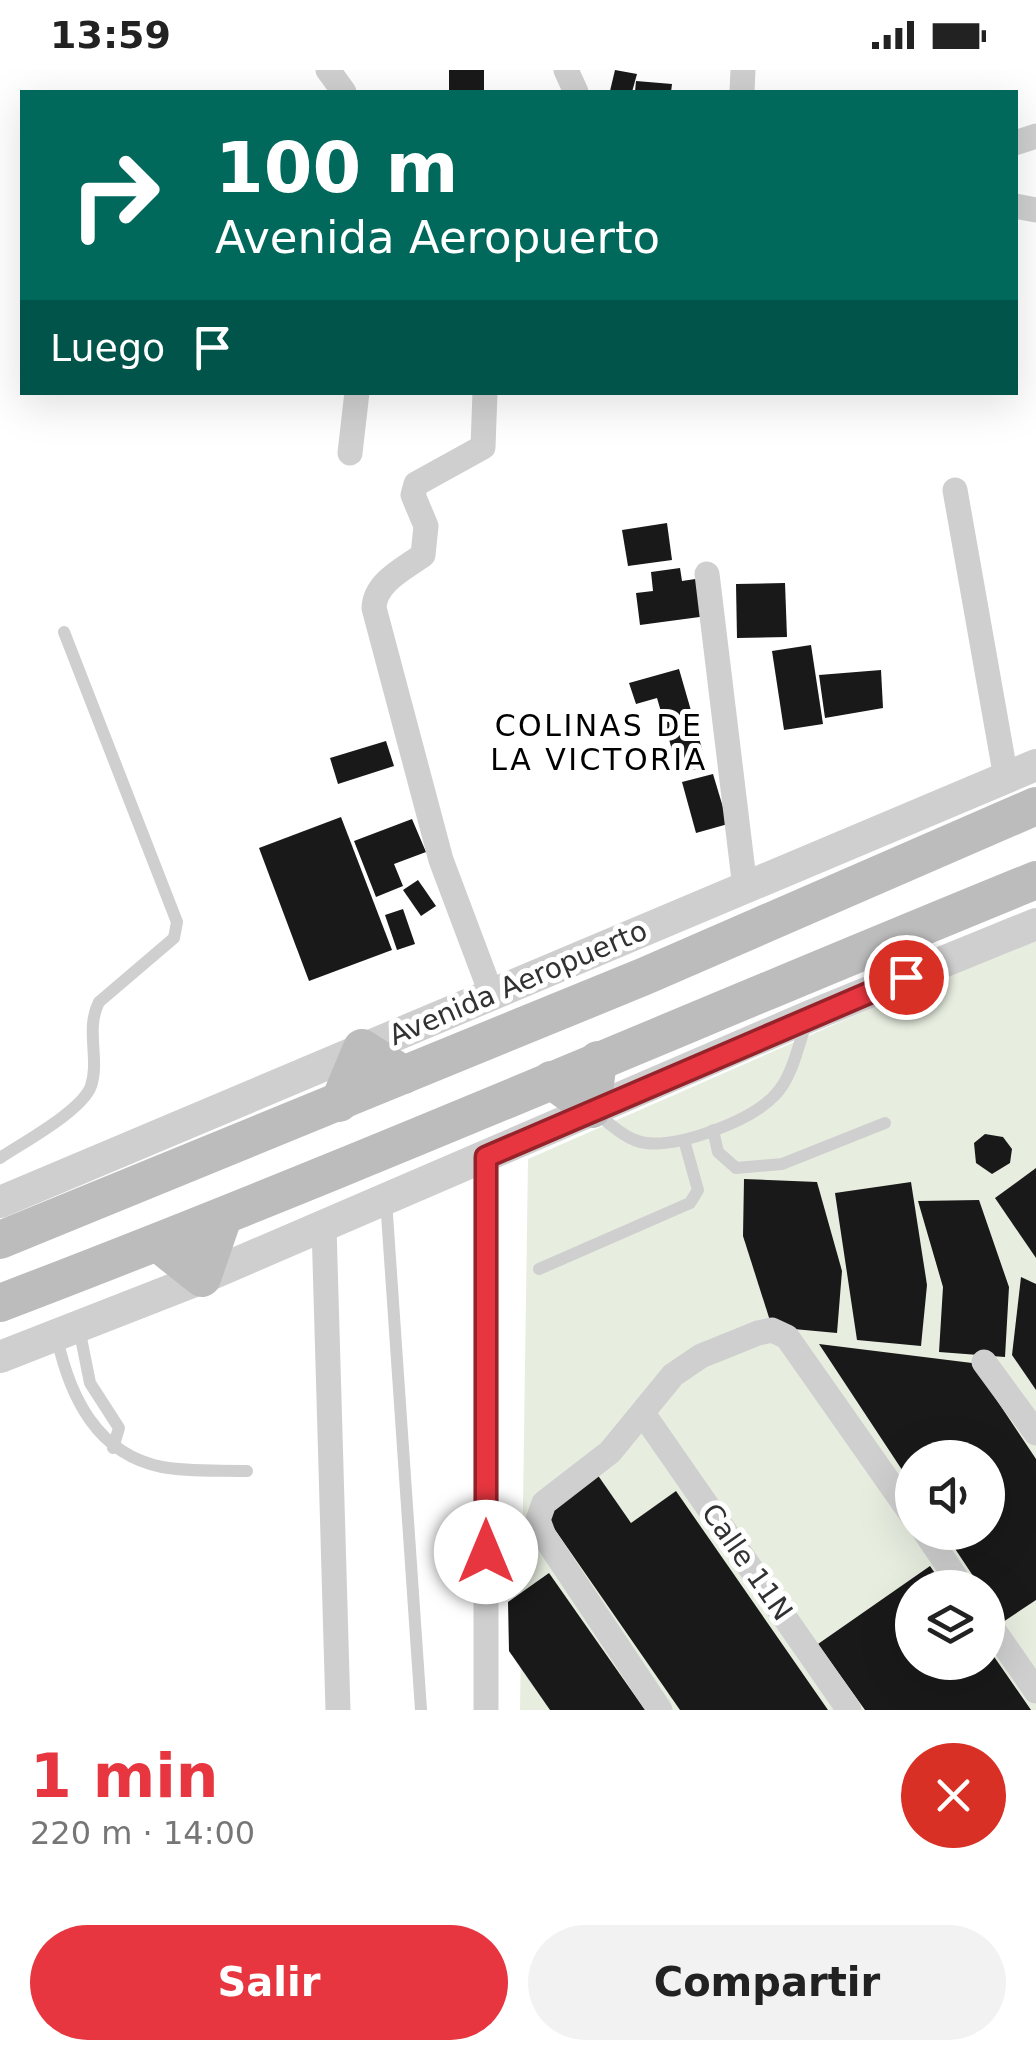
<!DOCTYPE html>
<html lang="es">
<meta charset="utf-8">
<style>
body{margin:0;font-family:"DejaVu Sans",sans-serif;background:#f2f2f2;color:#222;height:100vh;display:flex;flex-direction:column;font-size:38px;white-space:nowrap}
*{box-sizing:border-box;margin:0}
p{font-size:32px;color:#767676}
.icon{flex:none;width:55px;height:55px;fill:none;stroke:currentColor;stroke-width:2;stroke-linecap:round;stroke-linejoin:round}
.map{position:relative;height:1640px;overflow:hidden}
.details{display:flex;flex-direction:column;background:#fff;flex:1}
.details>*{flex:none}
.hud{position:absolute;left:20px;top:20px;width:998px;height:305px;border-radius:0px;box-shadow:0 10px 40px #0002;background:#00695c;color:#fff;overflow:hidden}
.controls{position:absolute;left:895px;top:1370px;display:grid;gap:20px}
.controls a{display:grid;place-items:center;width:110px;height:110px;border-radius:50%;background:#fff;box-shadow:0 10px 40px #0002;font-size:50px}
.pin{position:absolute;display:grid;place-items:center;width:85px;height:85px;color:#fff;margin:-42px;border:5px solid #fff;border-radius:50%;box-shadow:0 2px 10px #0007}
.me{position:absolute;width:110px;margin:-55px;rotate:0deg;stroke-linejoin:round;filter:drop-shadow(0 0 8px #0008)}
.turn{display:flex;align-items:center;gap:35px;height:210px;padding:0 30px;font-size:45px}
.turn .icon{width:130px;height:130px;stroke-width:2.5}
.turn b{display:block;font-size:70px;line-height:85px}
.then{display:flex;align-items:center;height:95px;padding:0 30px;background:#0003;gap:20px;font-size:38px}
.round{display:grid;place-items:center;flex:none;width:105px;height:105px;border-radius:52px;background:#f2f2f2}
.summary{display:flex;align-items:center;justify-content:space-between;height:170px;padding:0 30px}
h1{font-size:60px;font-weight:800;line-height:75px;color:#e73640}
.button{display:flex;gap:20px;margin-top:auto;padding:20px 30px}
.button a{flex:1;height:115px;border-radius:60px;background:#e73640;color:#fff;font-size:40px;font-weight:800;line-height:115px;text-align:center}
.button a+a{background:#f2f2f2;color:#222}
.status{display:flex;justify-content:space-between;align-items:center;height:70px;padding:0 50px;background:#fff;direction:ltr}
.status svg{height:28px;fill:currentColor}
.map>svg:first-child{display:block}
</style>
<div class="status"><b>13:59</b><svg viewBox="0 0 49 12"><path d="M0 12V9h3v3zM5 12V6h3v6zM10 12V3h3v9zM15 12V0h3v12zM26 1h20v11H26zM47 4h2v5h-2z"/></svg></div>
<div class="map">
<svg width="1036" height="1640" viewBox="0 0 1036 1640">
<rect width="100%" height="100%" fill="#fff"/>
<path fill="#e7eee0" fill-rule="evenodd" d="M1036,866V1640H520L528,1089ZM912,1388H988V1462H912ZM912,1518H988V1592H912Z"/>
<g fill="#191919">
<rect x="449" y="0" width="35" height="22"/>
<path d="M615,0L637,4L632,22L610,21Z"/>
<path d="M636,11L672,14L671,22H635Z"/>
<path d="M667,453L672,490L628,496L622,460Z"/>
<path d="M680,498L682,511L702,508L707,546L640,555L636,523L653,521L651,502Z"/>
<path d="M785,513L787,567L737,568L736,514Z"/>
<path d="M811,575L823,654L784,660L772,581Z"/>
<path d="M679,599L707,696L679,704L657,628L636,634L629,613Z"/>
<path d="M881,600L883,638L825,648L819,605Z"/>
<path d="M386,671L394,696L338,714L330,688Z"/>
<path d="M713,704L728,754L696,763L682,712Z"/>
<path d="M341,747L392,880L309,911L259,778Z"/>
<path d="M412,749L426,782L394,794L403,816L376,827L354,771Z"/>
<path d="M418,810L436,836L421,846L403,820Z"/>
<path d="M403,839L415,874L397,880L385,845Z"/>
<path d="M985,1064L1003,1067L1012,1079L1010,1093L992,1104L976,1093L974,1073Z"/>
<path d="M1036,1098V1188L995,1128Z"/>
<path d="M744,1109L817,1112L842,1201L837,1263L772,1257L743,1166Z"/>
<path d="M911,1112L927,1215L921,1276L857,1270L835,1123Z"/>
<path d="M979,1130L1009,1217L1005,1287L939,1282L943,1217L918,1131Z"/>
<path d="M1021,1207L1036,1214V1320L1012,1285Z"/>
<path d="M819,1274L972,1293L1036,1389V1530L1003,1552L988,1528V1518H981L944,1462H988V1388H912V1415Z"/>
<path d="M597,1404L631,1453L676,1421L828,1640H680L542,1441Z"/>
<path d="M930,1496L945,1518H912V1592H988V1578L1031,1640H865L818,1574Z"/>
<path d="M549,1503L645,1640H550L509,1581L508,1532Z"/>
</g>
<g fill="none" stroke-linecap="round" stroke-linejoin="round">
<g stroke="#cfcfcf" stroke-width="12">
<path d="M594,1041C609,1053 627,1071 646,1073C681,1077 751,1051 775,1025C792,1008 798,976 806,954"/>
<path d="M713,1060L718,1082L736,1098L782,1094L885,1053"/>
<path d="M0,1088C22,1073 82,1041 91,1016C100,989 85,959 99,932L174,868L177,852L64,562"/>
<path d="M386,1130L421,1640"/>
<path d="M539,1199L690,1133L698,1120L684,1070"/>
<path d="M79,1258L90,1313L119,1358L113,1378"/>
<path d="M57,1268C70,1327 97,1384 162,1397C188,1402 219,1400 247,1401"/>
</g>
<g stroke="#cfcfcf" stroke-width="25">
<path d="M328,0L344,22"/>
<path d="M566,0L576,22"/>
<path d="M742,22L743,0"/>
<path d="M1015,73L1036,66"/>
<path d="M1015,136L1036,140"/>
<path d="M485,322L483,377L416,414L413,425L426,456L423,485C404,499 375,512 374,538L441,790L491,923"/>
<path d="M350,383L357,322"/>
<path d="M955,420L1006,708"/>
<path d="M707,504L745,818"/>
<path d="M486,1087V1640"/>
<path d="M324,1156L338,1640"/>
<path d="M984,1292L1036,1363"/>
<path d="M644,1345L849,1640"/>
<path d="M925,1462L963,1518"/>
<path d="M988,1552L1036,1621"/>
<path d="M660,1640L544,1466L538,1450L544,1433L610,1382L673,1305L701,1286L758,1263L772,1260L787,1267L912,1445"/>
</g>
<g stroke="#cfcfcf" stroke-width="32">
<path d="M0,1132L1036,695"/>
<path d="M0,1287L202,1208L808,947L1036,854"/>
</g>
<g stroke="#bcbcbc" stroke-width="38">
<path d="M551,1010L592,1039L598,990"/>
<path d="M339,1033L362,978L404,1005"/>
<path d="M0,1170L645,906L1036,736"/>
<path d="M158,1173L202,1208L223,1147"/>
<path d="M0,1233C349,1100 690,951 1036,810"/>
</g>
</g>
<g fill="none" stroke-linecap="round" stroke-linejoin="round">
<g stroke="#96232a" stroke-width="25">
<path id="route" d="M486,1482V1087L906,907"/>
</g>
<use href="#route" stroke="#e73640" stroke-width="18"/>
</g>
<g text-anchor="middle" dominant-baseline="central" stroke-width="10" stroke-linejoin="round" paint-order="stroke">
<g font-size="28" fill="#323232" stroke="#fff">
<text transform="translate(518 913) rotate(-23)">Avenida Aeropuerto</text>
<text transform="translate(747 1492) rotate(55)">Calle 11N</text>
</g>
<g font-size="30" letter-spacing="2.5" fill="#000" stroke="#fff">
<text x="599" y="655">COLINAS DE<tspan x="599" dy="34">LA VICTORIA</tspan></text>
</g>
</g>
</svg>
<div class="controls">
<a><svg class="icon" aria-label="sound" viewBox="0 0 24 24"><path d="M4 9h4l5-4v14l-5-4H4zM17 9q2 3 0 6"/></svg></a>
<a><svg class="icon" aria-label="layers" viewBox="0 0 24 24"><path d="M12 4l9 5-9 5-9-5zM3 14l9 5 9-5"/></svg></a>
</div>
<div class="pin" style="left:906px;top:907px;background:#d93025"><svg class="icon" aria-label="arrive" viewBox="0 0 24 24"><path d="M6 21V4h12l-3 4 3 4H6"/></svg></div>
<svg class="me" style="left:486px;top:1482px" viewBox="-20 -20 40 40"><circle r="19" fill="#fff"/><path d="M0-13L10 11 0 6-10 11z" fill="#e73640"/></svg>
<div class="hud">
<div class="turn"><svg class="icon" aria-label="right" viewBox="0 0 24 24"><path d="M7 20v-9h11M14 6l5 5-5 5"/></svg><div><b>100 m</b>Avenida Aeropuerto</div></div>
<div class="then">Luego<svg class="icon" aria-label="arrive" viewBox="0 0 24 24"><path d="M6 21V4h12l-3 4 3 4H6"/></svg></div>
</div>
</div>
<section class="details">
<div class="summary"><div><h1>1 min</h1><p>220 m · 14:00</p></div><a class="round" style="background:#d93025;color:#fff"><svg class="icon" aria-label="close" viewBox="0 0 24 24"><path d="M6 6l12 12M18 6L6 18"/></svg></a></div>
<div class="button"><a>Salir</a><a>Compartir</a></div>
</section>
